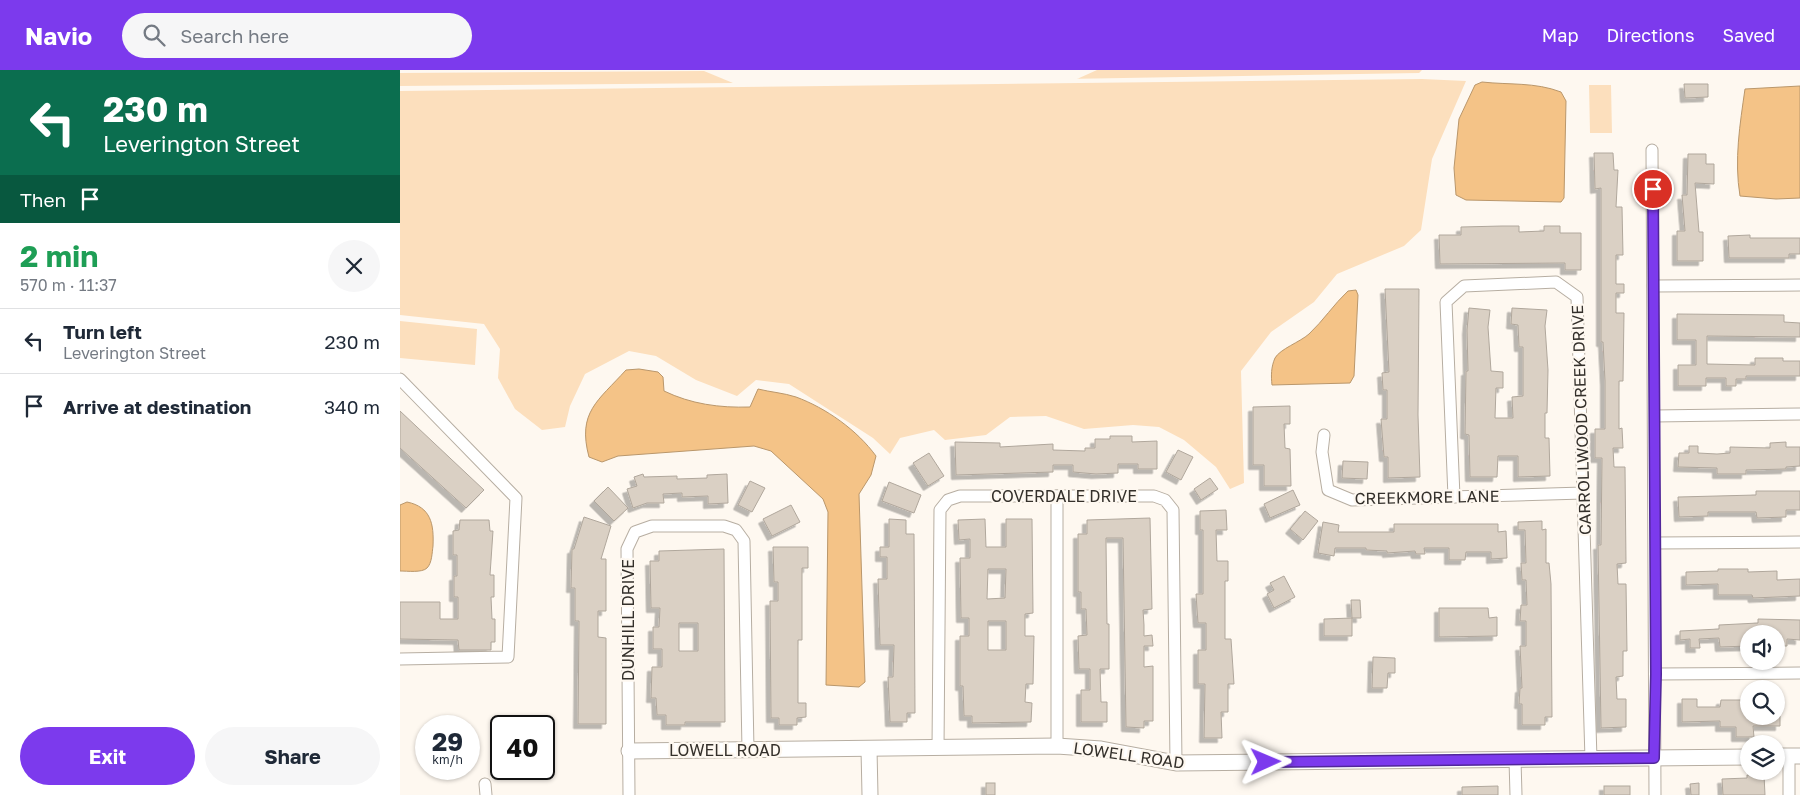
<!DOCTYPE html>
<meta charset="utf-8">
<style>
body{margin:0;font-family:"Golos Text",sans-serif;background:#f6f6f7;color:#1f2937;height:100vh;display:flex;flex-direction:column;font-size:19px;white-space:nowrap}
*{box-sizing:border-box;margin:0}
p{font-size:16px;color:#747a83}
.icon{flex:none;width:28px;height:28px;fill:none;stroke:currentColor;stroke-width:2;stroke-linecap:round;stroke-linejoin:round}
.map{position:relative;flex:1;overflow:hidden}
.details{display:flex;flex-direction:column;background:#fff;width:400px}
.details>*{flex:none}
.top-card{background:#0b6e4f;color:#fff;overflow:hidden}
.controls{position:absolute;left:1340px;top:555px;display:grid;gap:10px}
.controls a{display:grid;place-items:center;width:45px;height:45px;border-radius:50%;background:#fff;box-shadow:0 1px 4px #0004;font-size:25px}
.speed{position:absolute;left:15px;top:645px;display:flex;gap:10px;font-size:25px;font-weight:700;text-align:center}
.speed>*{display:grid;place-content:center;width:65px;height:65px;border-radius:50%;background:#fff;box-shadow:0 1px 4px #0004;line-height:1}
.speed small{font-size:12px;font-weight:400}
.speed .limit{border:2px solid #111;border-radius:8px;background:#fff;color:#111}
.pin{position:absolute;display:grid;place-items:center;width:42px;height:42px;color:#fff;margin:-21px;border:2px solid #fff;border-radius:50%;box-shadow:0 1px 5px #0007}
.me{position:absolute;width:55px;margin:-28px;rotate:89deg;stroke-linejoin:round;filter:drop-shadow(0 0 4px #0008)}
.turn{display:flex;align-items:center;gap:18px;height:105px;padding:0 20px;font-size:22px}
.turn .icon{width:65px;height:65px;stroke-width:2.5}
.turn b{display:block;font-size:35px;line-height:42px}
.then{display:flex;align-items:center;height:48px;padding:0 20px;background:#0003;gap:10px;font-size:19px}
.round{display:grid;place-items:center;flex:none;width:52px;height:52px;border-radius:26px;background:#f6f6f7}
.headline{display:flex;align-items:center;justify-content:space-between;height:85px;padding:0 20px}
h1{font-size:30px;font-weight:700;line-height:38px;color:#1e9e55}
.primary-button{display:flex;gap:10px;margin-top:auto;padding:10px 20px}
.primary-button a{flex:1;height:58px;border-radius:30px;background:#7c3aed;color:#fff;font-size:20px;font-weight:700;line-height:58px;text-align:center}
.primary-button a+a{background:#f6f6f7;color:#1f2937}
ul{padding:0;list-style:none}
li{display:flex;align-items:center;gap:15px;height:65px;padding:0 20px;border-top:1px solid #e0e1e3}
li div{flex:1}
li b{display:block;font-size:19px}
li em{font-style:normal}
header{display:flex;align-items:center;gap:30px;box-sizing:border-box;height:70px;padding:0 25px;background:#7c3aed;color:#fff}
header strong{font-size:24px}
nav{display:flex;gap:28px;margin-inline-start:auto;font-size:18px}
.search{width:350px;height:45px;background:#f6f6f7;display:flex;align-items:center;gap:12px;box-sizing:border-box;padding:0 18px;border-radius:28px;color:#747a83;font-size:19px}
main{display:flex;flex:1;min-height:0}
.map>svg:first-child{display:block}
</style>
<header>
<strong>Navio</strong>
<div class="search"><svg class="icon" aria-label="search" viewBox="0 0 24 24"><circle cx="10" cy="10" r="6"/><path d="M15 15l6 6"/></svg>Search here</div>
<nav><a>Map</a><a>Directions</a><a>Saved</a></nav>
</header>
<main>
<section class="details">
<div class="top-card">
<div class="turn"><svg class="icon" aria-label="left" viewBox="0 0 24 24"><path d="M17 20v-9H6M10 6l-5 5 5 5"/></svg><div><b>230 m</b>Leverington Street</div></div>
<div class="then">Then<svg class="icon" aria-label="arrive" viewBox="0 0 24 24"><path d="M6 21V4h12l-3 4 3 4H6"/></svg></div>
</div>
<div class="headline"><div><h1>2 min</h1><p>570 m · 11:37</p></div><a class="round"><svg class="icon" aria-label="close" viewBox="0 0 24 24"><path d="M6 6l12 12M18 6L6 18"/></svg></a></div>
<ul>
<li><svg class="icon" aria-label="left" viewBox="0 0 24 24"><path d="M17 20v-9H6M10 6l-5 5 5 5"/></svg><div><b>Turn left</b><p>Leverington Street</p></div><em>230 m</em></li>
<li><svg class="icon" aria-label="arrive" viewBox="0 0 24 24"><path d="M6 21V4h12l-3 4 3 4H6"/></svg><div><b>Arrive at destination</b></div><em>340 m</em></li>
</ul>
<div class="primary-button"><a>Exit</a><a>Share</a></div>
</section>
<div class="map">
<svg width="1400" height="725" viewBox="0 0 1400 725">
<defs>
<filter id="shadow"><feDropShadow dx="-4.5" dy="4.5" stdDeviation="0" flood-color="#0004"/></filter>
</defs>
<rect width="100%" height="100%" fill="#fef8f0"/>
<g fill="#fcdfbd">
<path d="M697,0H1022L1019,3L664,9H677Z"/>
<path d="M304,1L333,13L0,16V3Z"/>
<path d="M1022,9L1066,11L1032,89L1021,160L1004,176L937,204L914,232L871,262L841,301L844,413L830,419L816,397L784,370L759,357L733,355L684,359L646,346L610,347L586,365L545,370L534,360L500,368L490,384L473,368L389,314L356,310L337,326L296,310L256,286L229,281L185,304L170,336L165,357L142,360L115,339L98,308L100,279L84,254L0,245V21Z"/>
<path d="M1189,15H1211L1212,63H1190Z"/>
<path d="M0,251L77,259L75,295L0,288Z"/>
</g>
<g fill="#f4c387" stroke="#ba976b">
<path d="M1082,12C1109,15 1135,12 1161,22L1166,31L1164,128L1161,132L1066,130L1056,125L1054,98L1059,49L1075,15Z"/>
<path d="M1400,16V128L1376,129L1340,126C1334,90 1340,54 1345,19Z"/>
<path d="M956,220L958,225L954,306L950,313L872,315C871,306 871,297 875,288C880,279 900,272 909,264C923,251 934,234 948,221Z"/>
<path d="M239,299L258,302L263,307L264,321C291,334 319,338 350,337L358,319C370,322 384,323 396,327C426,338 457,360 476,386L471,405L459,424L465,612L459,617L426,615L428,442L423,429L371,381L354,376L218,386L202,392L189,387C177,342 198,331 226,300Z"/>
<path d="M7,432C31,437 34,454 33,476C32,483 32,493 27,498C22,503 7,501 0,501V435Z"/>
</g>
<g fill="#dad0c4" stroke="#b0a79c" fill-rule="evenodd" filter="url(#shadow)">
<path d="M1284,14H1308V27L1285,28Z"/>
<path d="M1194,83H1213L1214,100H1218L1216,137H1222L1223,185H1216V214H1224V223H1216V243H1224L1223,311H1219V359L1222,358L1223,378H1213L1214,397H1225L1226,493L1217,494L1218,514H1226L1227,581H1223V606L1216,607L1217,629H1226V657L1201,658L1198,475H1201L1202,388H1195V359H1205V311L1203,272H1201V118L1195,119Z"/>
<path d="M1288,84H1306V94H1314V114L1295,113L1299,162H1303V191H1277V161H1285L1282,125H1287Z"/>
<path d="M1102,156H1119V162L1144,161V156H1160V163H1181V200H1165V193L1040,194L1039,165H1061V157Z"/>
<path d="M1350,165V168H1400V184H1389V188H1329L1328,166Z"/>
<path d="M985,219H1019L1018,345L1020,407L988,408V387H984L981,349H987V320H983L982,303L989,302Z"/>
<path d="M1069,238L1090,240L1088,257L1091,301L1103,302V318H1096L1095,348H1113L1112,327L1123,326V277H1119L1118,255L1111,254L1112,238L1147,240L1145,256L1148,300L1147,343H1145V368H1149L1150,406L1118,407V386H1098L1097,407H1070L1069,365L1065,364L1066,301H1068L1067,260Z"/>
<path d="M1277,244L1384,245V252L1400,253V267L1307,266V294L1355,295V288H1383V291H1400V306H1346V309H1336V316H1326V308H1306V316H1278V295H1296V270H1277Z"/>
<path d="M890,336V354H884L885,378L890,379L891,416H864V395H853V337Z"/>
<path d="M0,341L84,420L66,438L0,378Z"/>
<path d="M710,366H732V372L757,371V399H738V394H718V403L696,404L673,402V395H653V402L556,405L555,372L600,373V377L653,374V380L685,381V378H695V369H710Z"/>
<path d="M1386,372V377H1400V396L1386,397V399L1346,400V404H1317V398L1278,397L1279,383H1289V376H1298V383L1317,384L1330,383V377L1370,378V373Z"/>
<path d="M778,380L793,387L781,410L766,402Z"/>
<path d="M529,383L544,406L528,416L513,393Z"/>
<path d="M943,391L968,392L967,409L942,408Z"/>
<path d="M243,404L244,407L277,406V409L307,408V405L327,404L328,433L308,434V426L282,427V423L263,424L264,433H247L233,438L227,419L237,416L234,407Z"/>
<path d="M810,408L818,419L801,430L794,419Z"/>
<path d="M350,411L365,418L352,442L338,435Z"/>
<path d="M489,412L521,425L514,443L482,431Z"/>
<path d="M208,417L228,438L214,451L194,431Z"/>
<path d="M893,420L900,435L870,448L864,434Z"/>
<path d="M1356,421H1400V440H1386V447L1357,448L1356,442H1308V446L1279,447L1278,427L1356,425Z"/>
<path d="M391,435L400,452L372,466L363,449Z"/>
<path d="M826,440L827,460H816L817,491H828V511H825V569H831L834,614H828V642H821L822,668H804L805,614H798V580H806V553H798L797,539L796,524H803V460H800V441Z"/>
<path d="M905,441L918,451L903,470L890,459Z"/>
<path d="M184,447L211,456L201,489H206V541H198V567L206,568V654H178L179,551H175V518H171L172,479H174Z"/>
<path d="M750,448L752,539L743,540L744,555V566L752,565L753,576H744V597L753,596V651H744V658L726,657L723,468H706V471L707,554H709V599H700L701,632H707V652H681V620H690V599H679L678,566L687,565L686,539H681V522H678V464H687V450Z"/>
<path d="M489,449L506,450V464H514L515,643H507V652H490L488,607H493L494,575H480L478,509H487V487H480V477H489Z"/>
<path d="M585,449L586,477H606V449H632L633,543L625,544V566H634L633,614H626L625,632L632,633L631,652L572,653V646H564L563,616H560V566H569V548H561L560,488H570V469L559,470L558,450ZM588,499H606L605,528L587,529ZM588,551H606V580H588Z"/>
<path d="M60,450H89L90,461H93L90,505H94V527H91L92,549H95V572H91V580H59L58,570L0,569V532H40V549H58V527H54V506H57V485H53V461L59,460Z"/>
<path d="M1142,451V460L1146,459V493H1149L1151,514L1152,647H1145V655H1122V634H1119L1120,618H1122L1120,576H1126V551H1120L1121,535H1127L1126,510H1122L1121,493H1126L1125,460H1118V452Z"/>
<path d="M923,452L939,455L938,462H994V454H1098V462L1106,461L1107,488L1091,489V482H1066L1065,490H1049V478H1024L1025,484H1016L1015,481L987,483V481L966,480V478H935L934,486L918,483Z"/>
<path d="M373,477H408V498H402V570H398V633H406V647L397,648V655H379V648H371L370,531H378V512H374Z"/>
<path d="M324,479L325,652H285V655H266V645H257L256,628H251L252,597H262V579H253V557H259L260,538H251L250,491H259V481ZM279,553H298V581H279Z"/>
<path d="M1318,499H1348V502L1377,501V510L1400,509V526L1353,528L1352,525H1318V514L1286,515V502L1318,501Z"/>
<path d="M884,506L895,527L874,538L867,524L874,520L870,513Z"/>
<path d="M951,530H960L961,548H952Z"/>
<path d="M1039,538H1088L1089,548L1097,547V566L1039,567Z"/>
<path d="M952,548V566H924V549Z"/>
<path d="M1358,549L1400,550V570L1387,569V576H1376V564H1349V576L1320,577L1319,568L1299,569L1300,578H1290V569L1280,570V561L1319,559V555L1358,553Z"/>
<path d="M973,587L995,588V603H988L987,618H972Z"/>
<path d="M1282,629H1297V637H1320L1321,630H1349V646H1380V656H1353L1354,667H1336V657H1320V651L1282,652Z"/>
<path d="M1347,705H1364L1365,725H1323L1322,709L1347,708Z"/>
<rect x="586" y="713" width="9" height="12"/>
<path d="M1299,713V725H1291L1290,714Z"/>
<path d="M1098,716V725H1062V717Z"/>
<rect x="1204" y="716" width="26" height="9"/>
</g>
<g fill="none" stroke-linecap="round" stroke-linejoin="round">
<g stroke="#b7aea2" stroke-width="13">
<g id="minor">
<path d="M1252,80L1255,725"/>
<path d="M1253,216L1400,215"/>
<path d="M0,309L116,428L108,587L0,589"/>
<path d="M1254,346L1400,344"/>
<path d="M924,365L922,382L928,420L952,430L1183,423"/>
<path d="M657,426V676"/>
<path d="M1054,427L1046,232L1064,216L1156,212L1177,227L1191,689"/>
<path d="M1255,473L1400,472"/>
<path d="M1256,604L1400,603"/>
<path d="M538,678L540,440L548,430L560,426H754L765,430L773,440L776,693"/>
<path d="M1389,686V725"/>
<path d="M1115,690L1116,725"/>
<path d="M85,714L86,725"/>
<path d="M229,725L227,479L235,462L252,456H324L336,460L344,471L348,680"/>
</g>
</g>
<g stroke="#b7aea2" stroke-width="17">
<g id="tertiary">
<path d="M469,679L470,725"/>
<path d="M229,681L657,676L701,679L776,693L1349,687"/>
<path d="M1376,686H1400"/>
</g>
</g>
<use href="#minor" stroke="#fff" stroke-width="11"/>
<use href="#tertiary" stroke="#fff" stroke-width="15"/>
</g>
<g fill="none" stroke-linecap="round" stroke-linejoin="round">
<g stroke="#51269a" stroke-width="12">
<path id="route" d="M866,692L1254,688L1256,604L1253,119"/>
</g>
<use href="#route" stroke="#7c3aed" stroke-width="9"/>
</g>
<g text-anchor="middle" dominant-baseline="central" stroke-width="4.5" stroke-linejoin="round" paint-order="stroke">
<g font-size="16" fill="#34302b" stroke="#fef8f0">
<text transform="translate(1181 350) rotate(-92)">CARROLLWOOD CREEK DRIVE</text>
<text x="664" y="426">COVERDALE DRIVE</text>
<text transform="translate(1027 427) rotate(-1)">CREEKMORE LANE</text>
<text transform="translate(228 550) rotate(-90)">DUNHILL DRIVE</text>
<text x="325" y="680">LOWELL ROAD</text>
<text transform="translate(729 685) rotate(8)">LOWELL ROAD</text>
</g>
</g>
</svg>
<div class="controls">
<a><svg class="icon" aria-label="sound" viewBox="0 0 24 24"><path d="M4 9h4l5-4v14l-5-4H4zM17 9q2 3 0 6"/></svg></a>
<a><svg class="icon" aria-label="search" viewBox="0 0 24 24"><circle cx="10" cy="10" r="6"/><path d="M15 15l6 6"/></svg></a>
<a><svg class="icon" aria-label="layers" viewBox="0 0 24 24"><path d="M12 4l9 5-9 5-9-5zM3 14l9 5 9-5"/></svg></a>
</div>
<div class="speed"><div>29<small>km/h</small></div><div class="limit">40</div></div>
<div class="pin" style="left:1253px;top:119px;background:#d93025"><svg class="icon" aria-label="arrive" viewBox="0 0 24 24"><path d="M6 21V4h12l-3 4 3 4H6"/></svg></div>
<svg class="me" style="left:866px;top:692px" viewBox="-20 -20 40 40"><path d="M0-17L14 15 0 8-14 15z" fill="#7c3aed" stroke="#fff" stroke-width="4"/></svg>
</div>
</main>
